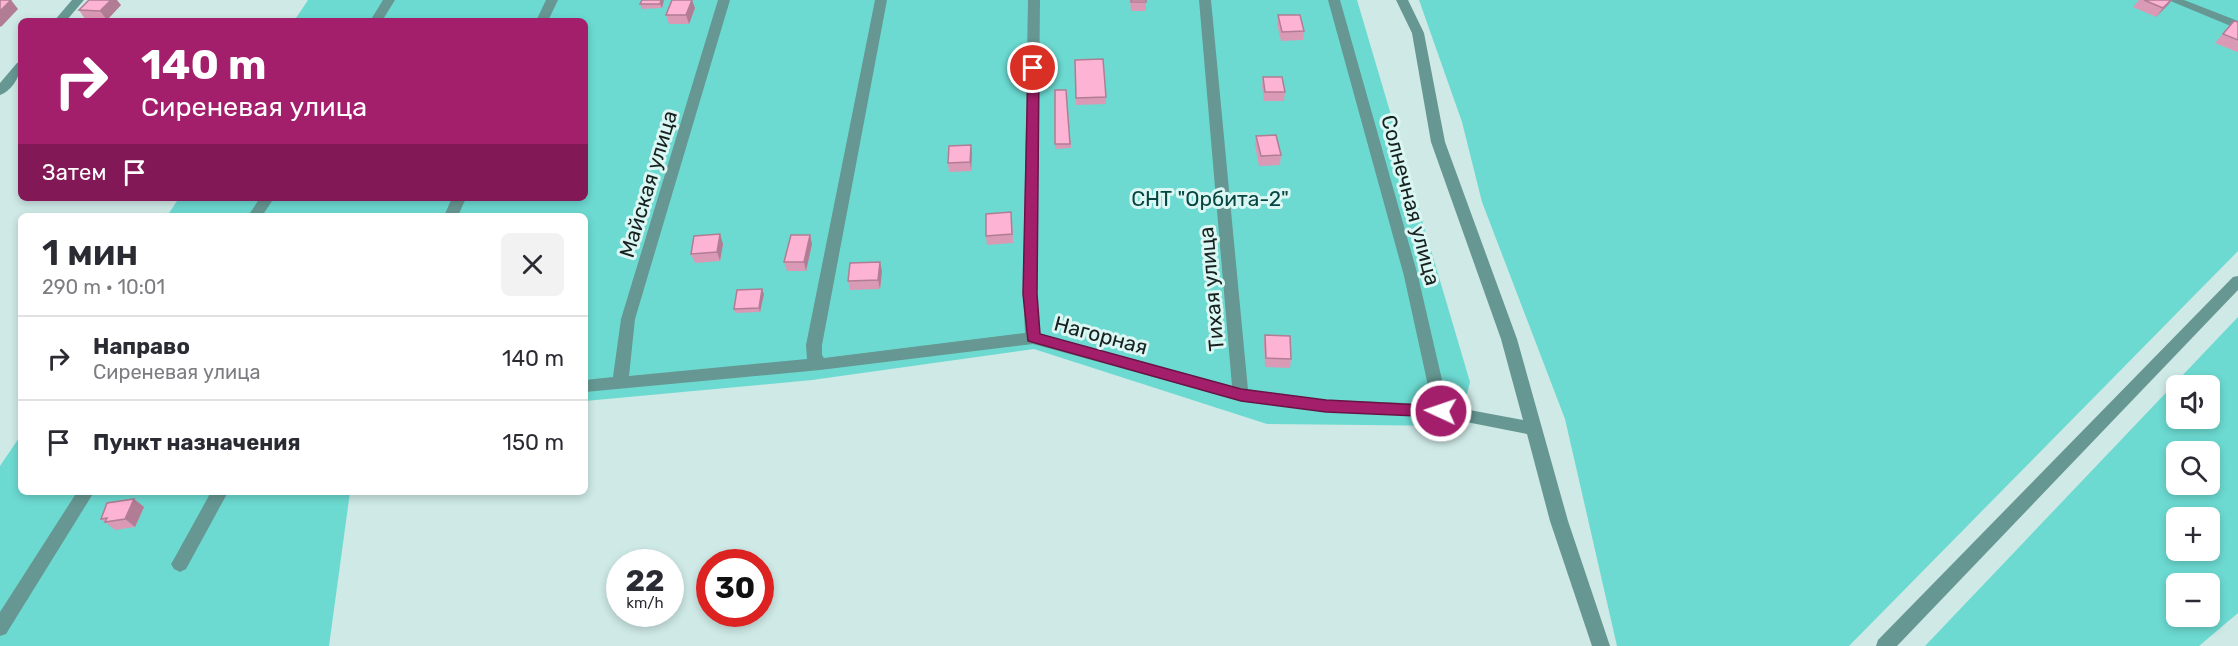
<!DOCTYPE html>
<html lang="ru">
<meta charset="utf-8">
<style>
body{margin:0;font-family:Rubik,sans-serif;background:#f2f2f3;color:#2b2b33;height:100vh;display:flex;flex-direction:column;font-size:22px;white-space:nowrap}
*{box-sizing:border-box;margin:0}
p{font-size:20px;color:#7c7c81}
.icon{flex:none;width:33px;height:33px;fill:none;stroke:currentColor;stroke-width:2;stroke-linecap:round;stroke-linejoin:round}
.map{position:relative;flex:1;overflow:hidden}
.sheet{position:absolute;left:18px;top:213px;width:570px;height:282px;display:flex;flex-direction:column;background:#fff;border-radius:9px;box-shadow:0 3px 9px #0003}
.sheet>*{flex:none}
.guide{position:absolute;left:18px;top:18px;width:570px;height:183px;border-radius:9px;box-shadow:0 3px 9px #0003;background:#a31e6b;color:#fff;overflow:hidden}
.fabs{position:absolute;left:2166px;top:375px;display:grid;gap:12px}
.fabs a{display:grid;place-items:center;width:54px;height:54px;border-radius:9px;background:#fff;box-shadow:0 3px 9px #0003;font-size:30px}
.speed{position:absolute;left:606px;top:549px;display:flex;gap:12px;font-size:30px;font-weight:700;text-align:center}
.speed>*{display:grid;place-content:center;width:78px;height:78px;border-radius:50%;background:#fff;box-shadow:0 3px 9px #0003;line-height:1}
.speed small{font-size:15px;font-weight:400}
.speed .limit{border:9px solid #d22;background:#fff;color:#111}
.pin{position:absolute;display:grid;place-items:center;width:51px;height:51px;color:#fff;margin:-26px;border:3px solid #fff;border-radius:50%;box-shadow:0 2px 6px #0007}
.me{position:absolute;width:66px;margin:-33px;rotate:273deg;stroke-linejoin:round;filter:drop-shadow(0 0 4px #0008)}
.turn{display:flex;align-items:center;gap:21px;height:126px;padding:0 24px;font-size:27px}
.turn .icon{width:78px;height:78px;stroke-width:2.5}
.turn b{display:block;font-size:42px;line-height:51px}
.then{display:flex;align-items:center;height:57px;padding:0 24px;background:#0003;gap:12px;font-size:22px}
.round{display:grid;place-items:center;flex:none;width:63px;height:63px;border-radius:9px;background:#f2f2f3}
.headline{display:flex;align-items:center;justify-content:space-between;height:102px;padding:0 24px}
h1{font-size:36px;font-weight:600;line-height:45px}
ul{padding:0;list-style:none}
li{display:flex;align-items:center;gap:18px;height:84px;padding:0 24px;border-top:2px solid #e1e1e2}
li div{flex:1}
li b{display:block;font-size:22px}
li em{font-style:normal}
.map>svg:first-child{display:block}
</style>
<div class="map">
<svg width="2238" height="646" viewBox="0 0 2238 646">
<rect width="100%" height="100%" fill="#cee9e6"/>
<g fill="#6cdad1" fill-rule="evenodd">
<path d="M308,0H1357L1470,382L1459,426L1267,424L1034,349L812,380L585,401V216H167L179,198H585V21H294Z"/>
<path d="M1419,0H2238V251L1849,646H1617L1565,419L1482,202L1462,122Z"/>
<path d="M2238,317V613L2199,646H1925ZM2176,386H2210V418H2176ZM2176,452H2210V484H2176ZM2176,518H2210V550H2176ZM2176,584H2210V616H2176Z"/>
<path d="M21,435V492H350L329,646H0V466Z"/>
</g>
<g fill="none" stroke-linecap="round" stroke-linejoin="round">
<g fill="#669792" fill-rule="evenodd">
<path d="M72,0H84L66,21H54Z"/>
<path d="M383,0H395L382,21H370Z"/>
<path d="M546,0H558L548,21H536Z"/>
<path d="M718,0H730L635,319L629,376L807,359L806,345L875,0H887L822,345V355L824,358L1025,333L1023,294L1028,0H1040L1037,294L1040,334L1232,386L1199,0H1211L1248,390L1326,400L1432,404L1404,276L1328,0H1340L1418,276L1448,406L1523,420L1501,339L1431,142L1412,33L1396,0H1408L1424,33L1445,142L1517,339L1568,521L1610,646H1592L1550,521L1527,434L1441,417L1326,412L1241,401L1033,344L820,370L585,392V380L613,377L621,319Z"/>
<path d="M2168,0H2184L2238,21V29Z"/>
<path d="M21,62C21,75 13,90 0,95V83L17,63Z"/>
<path d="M260,198H274L262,216H248Z"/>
<path d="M452,198H466L458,216H444Z"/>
<path d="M2238,276V290L1897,646H1876L1878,640L2233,277Z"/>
<path d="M77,492H94L6,634L0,636V612Z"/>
<path d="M211,492H228L186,569L180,572L174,569L171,564L174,559Z"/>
</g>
</g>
<g fill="#da9ab6">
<path d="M664,0L662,8L642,9L640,4Z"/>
<path d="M1130,0H1146V11H1131Z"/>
<path d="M2139,0H2172L2156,17L2133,7Z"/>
<path d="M121,5L107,20L85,19L79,10Z"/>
<path d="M695,8L689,24H669L666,15Z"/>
<path d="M1278,15L1304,31L1303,40L1281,41L1277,24Z"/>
<path d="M2234,21L2238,22V51L2237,52L2215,43Z"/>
<path d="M1075,60L1106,97V104L1076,105Z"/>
<path d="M1263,77L1285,92L1284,101H1264L1262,86Z"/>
<path d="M1055,90H1066L1071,148L1055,149Z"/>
<path d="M1256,136L1281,155L1280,165L1259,166L1255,145Z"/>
<path d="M972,154L971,171L949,172L948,163Z"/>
<path d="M1012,221L1013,243L987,245L986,236Z"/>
<path d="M810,235L812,244L806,271H787L784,262Z"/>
<path d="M723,244L720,261L695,263L691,254Z"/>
<path d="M882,271L880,289L850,290L848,281Z"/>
<path d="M764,294L760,312L735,313L734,309Z"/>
<path d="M1265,335L1291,359L1290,368L1265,367L1264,344Z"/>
<path d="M134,499L144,507L135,527L115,530L101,519Z"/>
</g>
<g fill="#b17d94">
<path d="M11,0L18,9L1,27L0,26V11Z"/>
<path d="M111,0H117L121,5L107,20L100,11Z"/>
<path d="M661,0H664L662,8L660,4Z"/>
<path d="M692,0L695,8L689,24L686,15Z"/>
<path d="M2171,0H2172L2168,5L2156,17L2163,8Z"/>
<path d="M971,145L972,154L971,171L970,162Z"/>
<path d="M720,234L723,244L720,261L717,252Z"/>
<path d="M810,235L812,244L806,271L804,262Z"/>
<path d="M880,262L882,271L880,289L878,280Z"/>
<path d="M762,289L764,294L760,312L759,308Z"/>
<path d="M134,499L144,507L135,527L125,519Z"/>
</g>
<g fill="#fdb3d4" stroke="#b17d94" stroke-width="1.5">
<path d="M0,0H11L0,11Z"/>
<path d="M89,0H111L100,11L79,10Z"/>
<path d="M642,0H661L660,4H640Z"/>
<path d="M672,0H692L686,15H666Z"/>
<rect x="1131" y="0" width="15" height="2"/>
<path d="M2144,0H2171L2163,8Z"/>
<path d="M1278,15H1300L1304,31L1282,32Z"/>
<path d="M2234,21L2238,22V40L2223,34Z"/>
<path d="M1103,59L1106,97L1076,98L1075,60Z"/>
<path d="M1263,77H1282L1285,92H1265Z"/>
<path d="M1055,90H1066L1070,144H1055Z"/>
<path d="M1276,135L1281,155L1261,156L1256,136Z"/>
<path d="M971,145L970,162L948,163L949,146Z"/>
<path d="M1011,212L1012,234L986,236V214Z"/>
<path d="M720,234L717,252L691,254L694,236Z"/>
<path d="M791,235H810L804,262H784Z"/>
<path d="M880,262L878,280L848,281L850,263Z"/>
<path d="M762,289L759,308L734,309L737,290Z"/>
<path d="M1265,335L1290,336L1291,359L1266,358Z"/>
<path d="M134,499L125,519L105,522L107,518L101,519L107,503Z"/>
</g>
<path fill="#a31e6b" stroke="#6a1446" stroke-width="1.5" d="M1033,64L1039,68L1037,294L1040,334L1241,389L1326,400L1441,406L1446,407L1448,411L1446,416L1441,417L1326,412L1241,401L1028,341L1023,294L1028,68Z"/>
<g text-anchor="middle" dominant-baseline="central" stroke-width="6" stroke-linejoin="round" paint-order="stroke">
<g font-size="21" fill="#172120" stroke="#dbf7f3">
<text transform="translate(648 184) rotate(-73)">Майская улица</text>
<text transform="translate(1411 200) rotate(75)">Солнечная улица</text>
<text transform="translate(1211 289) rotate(-95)">Тихая улица</text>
<text transform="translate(1101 335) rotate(15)">Нагорная</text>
</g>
<g font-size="21" fill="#064541" stroke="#dbf7f3">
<text x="1210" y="198">СНТ "Орбита-2"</text>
</g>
</g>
</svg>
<div class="fabs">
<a><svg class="icon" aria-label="sound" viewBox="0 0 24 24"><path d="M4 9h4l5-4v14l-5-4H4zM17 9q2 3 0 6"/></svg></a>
<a><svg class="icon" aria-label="search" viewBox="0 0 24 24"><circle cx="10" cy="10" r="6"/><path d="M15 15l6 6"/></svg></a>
<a>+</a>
<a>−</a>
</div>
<div class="speed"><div>22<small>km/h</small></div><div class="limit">30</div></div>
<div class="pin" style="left:1033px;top:68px;background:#d93025"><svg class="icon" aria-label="arrive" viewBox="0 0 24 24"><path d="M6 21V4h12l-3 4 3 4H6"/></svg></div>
<svg class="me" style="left:1441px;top:411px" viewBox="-20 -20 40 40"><circle r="17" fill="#a31e6b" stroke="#fff" stroke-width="3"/><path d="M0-11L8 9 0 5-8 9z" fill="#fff"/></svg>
<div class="guide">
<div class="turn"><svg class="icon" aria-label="right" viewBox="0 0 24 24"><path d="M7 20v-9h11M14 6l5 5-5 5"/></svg><div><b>140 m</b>Сиреневая улица</div></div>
<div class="then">Затем<svg class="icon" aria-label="arrive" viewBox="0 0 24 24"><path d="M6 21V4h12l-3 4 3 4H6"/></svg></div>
</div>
<section class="sheet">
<div class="headline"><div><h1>1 мин</h1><p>290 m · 10:01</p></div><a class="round"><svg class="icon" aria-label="close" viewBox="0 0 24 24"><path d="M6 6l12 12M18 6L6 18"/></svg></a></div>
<ul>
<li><svg class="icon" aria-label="right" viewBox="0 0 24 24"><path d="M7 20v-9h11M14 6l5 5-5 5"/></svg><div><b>Направо</b><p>Сиреневая улица</p></div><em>140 m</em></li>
<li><svg class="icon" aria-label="arrive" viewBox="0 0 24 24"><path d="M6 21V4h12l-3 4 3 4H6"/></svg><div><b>Пункт назначения</b></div><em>150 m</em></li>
</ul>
</section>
</div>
